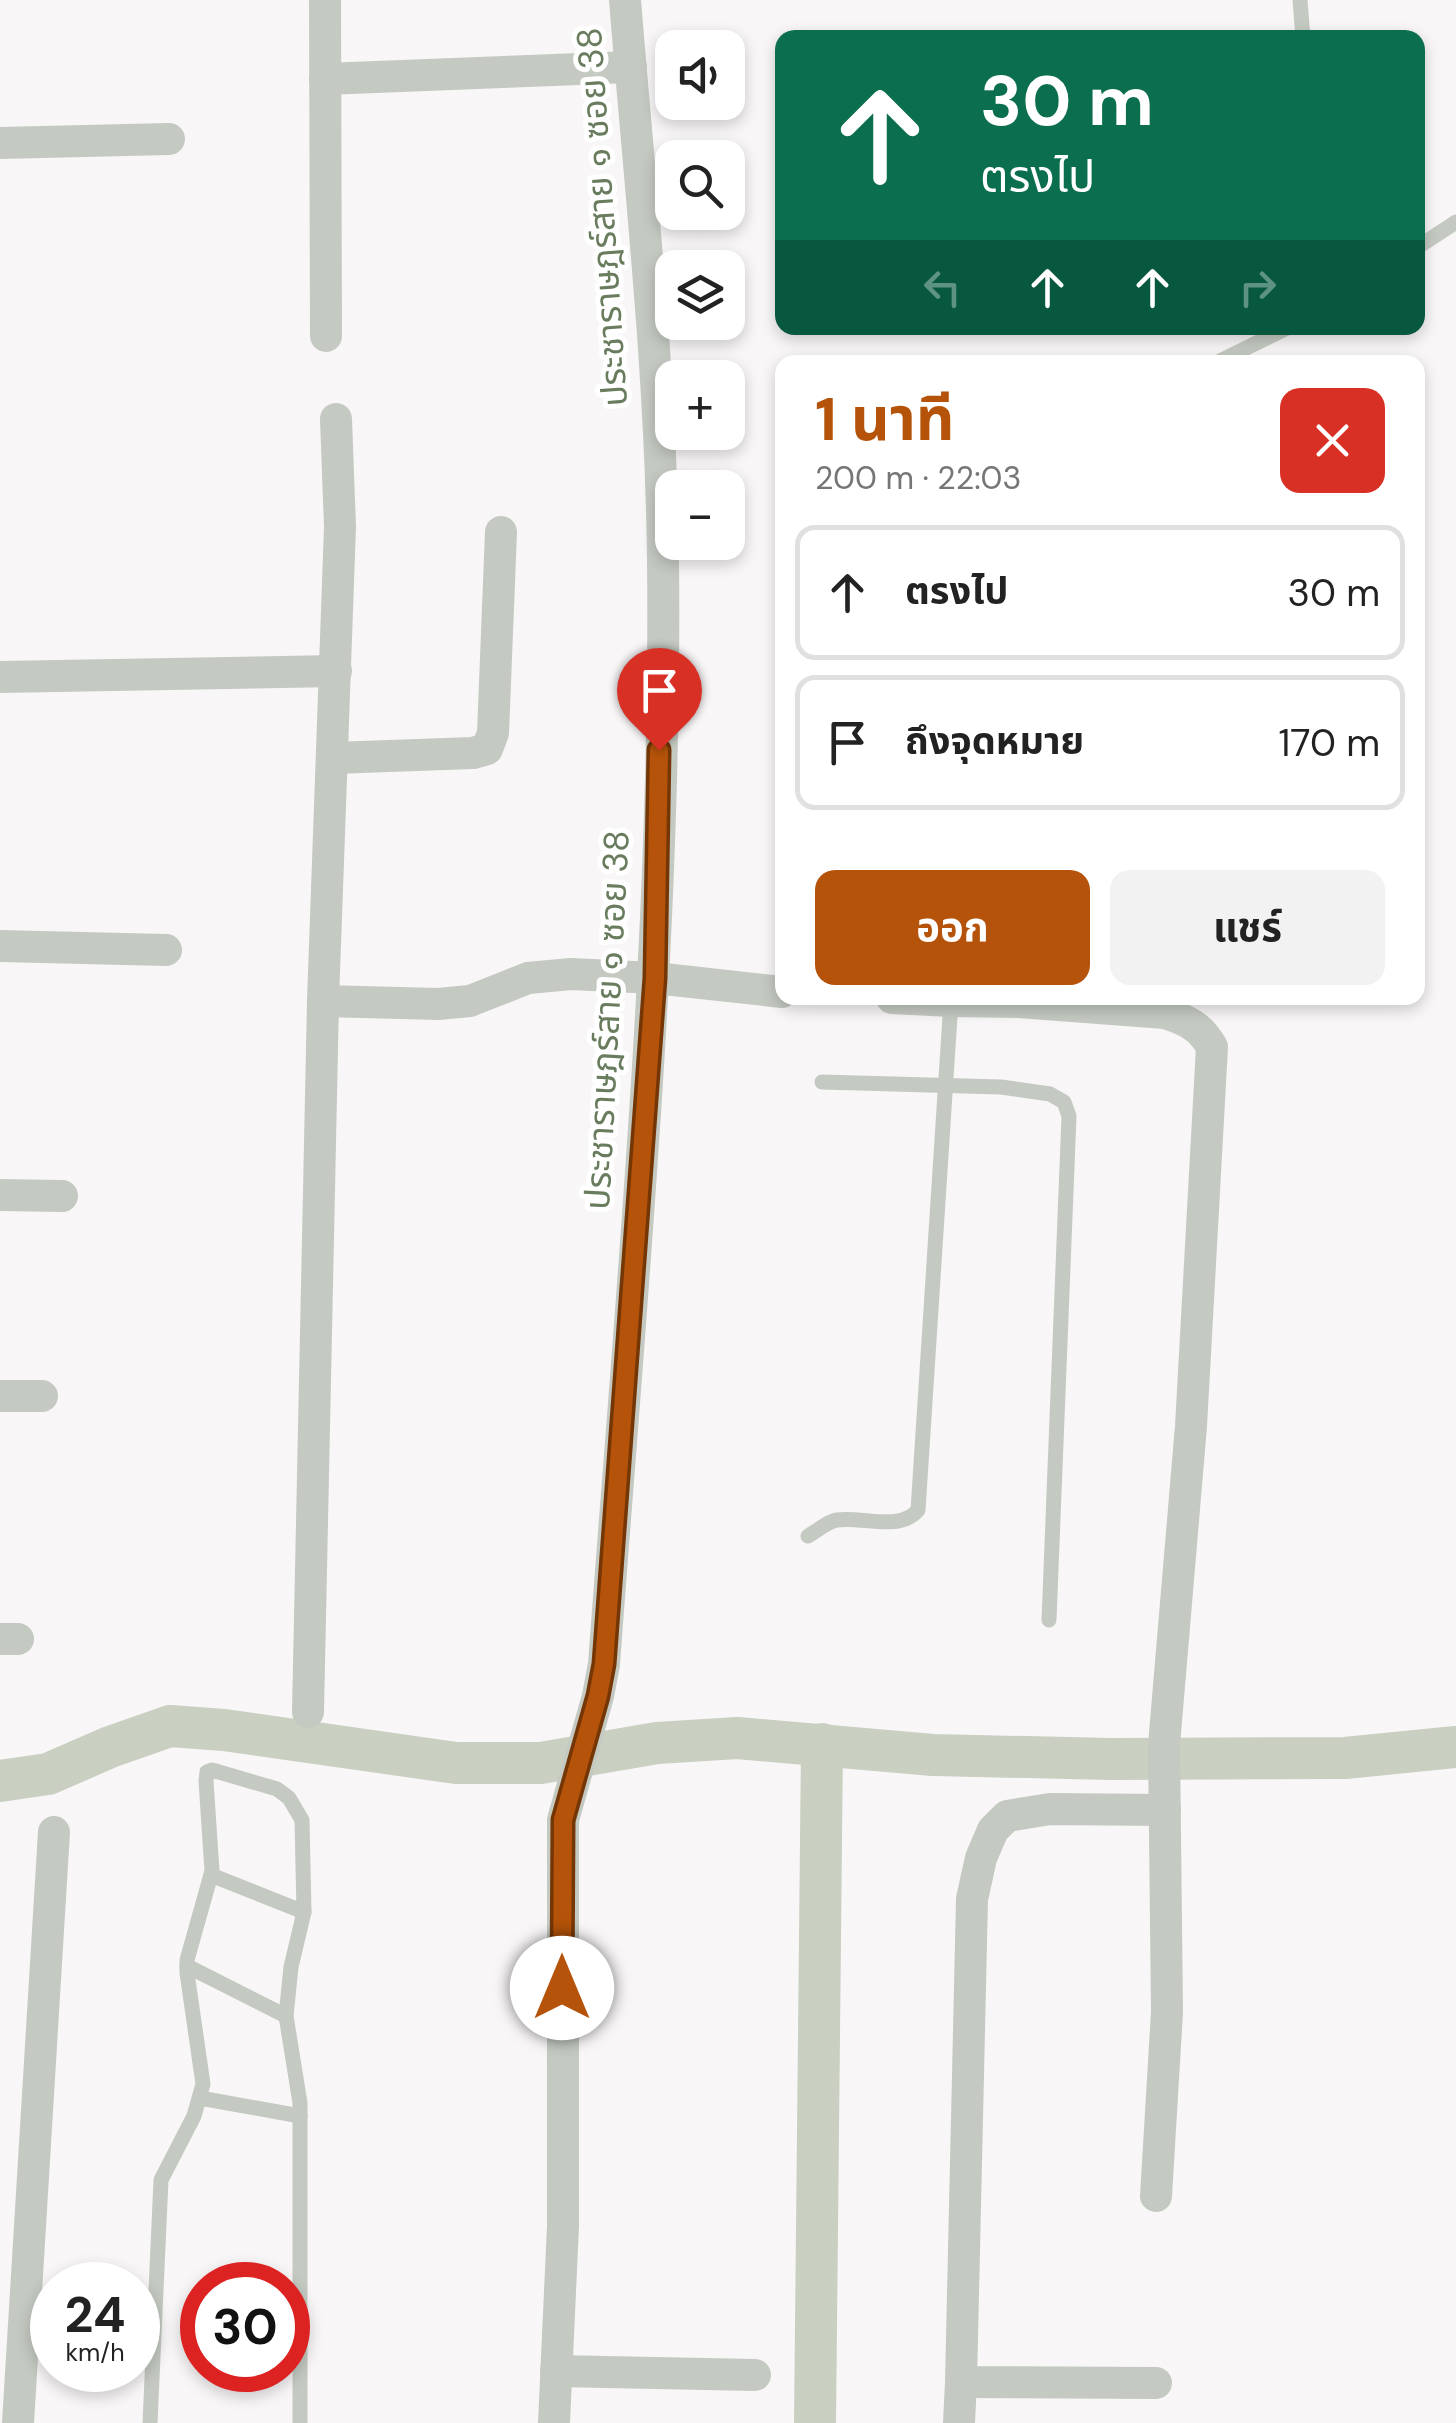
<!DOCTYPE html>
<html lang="th">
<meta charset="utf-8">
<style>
body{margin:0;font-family:"DM Sans","Noto Sans Thai",sans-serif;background:#f2f2f2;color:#222;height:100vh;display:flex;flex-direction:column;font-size:38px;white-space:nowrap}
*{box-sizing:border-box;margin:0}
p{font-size:32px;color:#767676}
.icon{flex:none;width:55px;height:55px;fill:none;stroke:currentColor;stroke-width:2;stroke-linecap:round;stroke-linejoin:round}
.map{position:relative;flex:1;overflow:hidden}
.side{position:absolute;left:775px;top:355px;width:650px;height:650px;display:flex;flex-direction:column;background:#fff;border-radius:20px;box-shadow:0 5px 15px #0003}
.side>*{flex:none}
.guide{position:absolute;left:775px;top:30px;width:650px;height:305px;border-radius:20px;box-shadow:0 5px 15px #0003;background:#0b6e4f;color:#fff;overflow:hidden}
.buttons{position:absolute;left:655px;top:30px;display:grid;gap:20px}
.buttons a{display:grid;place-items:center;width:90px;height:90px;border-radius:20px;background:#fff;box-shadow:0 5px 15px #0003;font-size:50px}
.speed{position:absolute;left:30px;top:2262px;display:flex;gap:20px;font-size:50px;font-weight:700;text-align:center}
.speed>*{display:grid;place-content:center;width:130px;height:130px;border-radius:50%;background:#fff;box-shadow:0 5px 15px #0003;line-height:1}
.speed small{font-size:25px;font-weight:400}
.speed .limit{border:15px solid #d22;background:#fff;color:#111}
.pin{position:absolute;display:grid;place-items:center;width:85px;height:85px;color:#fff;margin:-102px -42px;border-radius:50% 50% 50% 0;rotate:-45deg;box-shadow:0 0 10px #0007}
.pin .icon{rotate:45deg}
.me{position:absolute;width:110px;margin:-55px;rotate:0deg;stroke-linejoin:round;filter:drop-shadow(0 0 8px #0008)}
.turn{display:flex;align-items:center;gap:35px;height:210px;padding:0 40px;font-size:45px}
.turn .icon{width:130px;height:130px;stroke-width:2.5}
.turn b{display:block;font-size:70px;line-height:85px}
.lanes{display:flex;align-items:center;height:95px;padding:0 40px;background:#0003;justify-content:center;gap:50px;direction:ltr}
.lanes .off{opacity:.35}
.round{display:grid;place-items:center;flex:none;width:105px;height:105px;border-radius:20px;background:#f2f2f2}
.summary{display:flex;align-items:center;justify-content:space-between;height:170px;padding:0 40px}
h1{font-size:60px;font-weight:700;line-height:75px;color:#b45309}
.action{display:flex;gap:20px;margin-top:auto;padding:20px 40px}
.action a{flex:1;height:115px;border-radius:20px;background:#b45309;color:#fff;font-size:40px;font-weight:700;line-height:115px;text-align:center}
.action a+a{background:#f2f2f2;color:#222}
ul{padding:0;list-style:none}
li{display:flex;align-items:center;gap:30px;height:135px;margin:0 20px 15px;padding:0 20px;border:5px solid #e0e0e0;border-radius:20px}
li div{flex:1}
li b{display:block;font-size:38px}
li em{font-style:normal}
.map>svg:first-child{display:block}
</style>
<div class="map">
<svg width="1456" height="2423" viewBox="0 0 1456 2423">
<rect width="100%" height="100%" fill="#f9f6f8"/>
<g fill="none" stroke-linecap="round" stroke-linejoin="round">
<g stroke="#c9cfc1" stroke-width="42">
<path d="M0,1781L48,1774L110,1747L170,1726L224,1730L456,1763H541L657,1743L737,1738L933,1755L1111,1759L1345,1758L1456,1747"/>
<path d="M815,2423L822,1744"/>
</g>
<g stroke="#c4cac1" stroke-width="15">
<path d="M1300,0L1303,38"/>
<path d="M1418,247L1456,222"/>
<path d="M1218,362L1287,328"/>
<path d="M822,1082L1001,1087L1050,1094L1064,1102L1069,1116L1049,1620"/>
<path d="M808,1536C817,1531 828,1521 837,1520C862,1516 900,1532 918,1510L951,1001"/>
<path d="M211,1875L304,1912"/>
<path d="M187,1966L286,2016"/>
<path d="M200,2098L300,2116"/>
<path d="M150,2423L161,2180L194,2116L203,2084L187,1973V1960L212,1871L206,1781L207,1772L212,1770L277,1789L289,1798L302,1820L304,1912L291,1967L286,2016L300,2103V2423"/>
</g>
<g stroke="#c4cac1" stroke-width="32">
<path d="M325,0L326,336"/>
<path d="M325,79L631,67"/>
<path d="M0,143L169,139"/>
<path d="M0,677L336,671"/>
<path d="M333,758L473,753L487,749L493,733L501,532"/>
<path d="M0,946L166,950"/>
<path d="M892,998L951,1001"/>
<path d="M951,998V1001L1019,1002L1165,1013C1187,1020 1201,1027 1212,1047L1191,1426L1164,1745L1167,2012L1156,2196"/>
<path d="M323,1001L438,1004L470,1001L528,978L571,974L655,978L782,992"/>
<path d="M0,1195L62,1196"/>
<path d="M0,1396H42"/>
<path d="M0,1639H18"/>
<path d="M308,1712L323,1001L340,527L336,419"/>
<path d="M556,2371L755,2375"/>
<path d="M1156,2383L961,2382L972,1899L981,1858L993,1830L1007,1816L1050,1809L1165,1810"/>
<path d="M18,2423L54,1832"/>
<path d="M554,2423L563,2226V1820L598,1696L604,1664C631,1297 667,929 663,560C661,373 640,187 625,0"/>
<path d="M959,2423L961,2382"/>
</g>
</g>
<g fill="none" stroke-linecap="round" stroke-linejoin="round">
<g stroke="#753606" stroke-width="25">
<path id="route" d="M562,1988L563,1820L598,1696L604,1664L655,978L659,750"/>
</g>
<use href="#route" stroke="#b45309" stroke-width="18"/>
</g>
<g text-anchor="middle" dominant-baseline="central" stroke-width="10" stroke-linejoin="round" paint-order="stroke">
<g font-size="35" fill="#697c5e" stroke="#fff">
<text transform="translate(602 217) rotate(-94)">ประชาราษฎร์สาย ๑ ซอย 38</text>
<text transform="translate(607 1020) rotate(-87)">ประชาราษฎร์สาย ๑ ซอย 38</text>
</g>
</g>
</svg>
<div class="buttons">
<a><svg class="icon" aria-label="sound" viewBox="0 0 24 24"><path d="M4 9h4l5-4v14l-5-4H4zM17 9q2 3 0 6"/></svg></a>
<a><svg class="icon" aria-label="search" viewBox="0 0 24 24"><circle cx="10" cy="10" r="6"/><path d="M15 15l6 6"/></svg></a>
<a><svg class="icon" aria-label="layers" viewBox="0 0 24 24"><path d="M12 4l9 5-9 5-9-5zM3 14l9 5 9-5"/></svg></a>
<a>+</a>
<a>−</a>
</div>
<div class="speed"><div>24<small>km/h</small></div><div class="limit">30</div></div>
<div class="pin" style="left:659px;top:750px;background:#d93025"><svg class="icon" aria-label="arrive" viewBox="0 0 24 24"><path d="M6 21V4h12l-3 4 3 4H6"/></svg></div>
<svg class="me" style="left:562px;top:1988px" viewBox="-20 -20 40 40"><circle r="19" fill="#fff"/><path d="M0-13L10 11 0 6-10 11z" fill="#b45309"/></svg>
<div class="guide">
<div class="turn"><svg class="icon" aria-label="ahead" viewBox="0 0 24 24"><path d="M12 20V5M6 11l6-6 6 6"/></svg><div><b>30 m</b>ตรงไป</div></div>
<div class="lanes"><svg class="icon off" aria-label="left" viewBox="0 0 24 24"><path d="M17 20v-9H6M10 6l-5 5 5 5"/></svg><svg class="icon" aria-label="ahead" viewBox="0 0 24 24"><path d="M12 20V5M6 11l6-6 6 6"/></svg><svg class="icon" aria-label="ahead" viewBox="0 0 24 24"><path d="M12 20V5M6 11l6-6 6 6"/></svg><svg class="icon off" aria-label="right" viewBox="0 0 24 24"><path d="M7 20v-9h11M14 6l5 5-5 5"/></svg></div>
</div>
<section class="side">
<div class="summary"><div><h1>1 นาที</h1><p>200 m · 22:03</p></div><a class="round" style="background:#d93025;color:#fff"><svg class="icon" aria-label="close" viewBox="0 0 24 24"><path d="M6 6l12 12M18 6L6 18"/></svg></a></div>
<ul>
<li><svg class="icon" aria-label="ahead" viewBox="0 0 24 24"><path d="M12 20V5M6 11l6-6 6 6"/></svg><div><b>ตรงไป</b></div><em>30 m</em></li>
<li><svg class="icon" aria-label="arrive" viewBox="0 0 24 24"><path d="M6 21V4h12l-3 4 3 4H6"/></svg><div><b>ถึงจุดหมาย</b></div><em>170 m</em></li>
</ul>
<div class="action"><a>ออก</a><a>แชร์</a></div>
</section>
</div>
